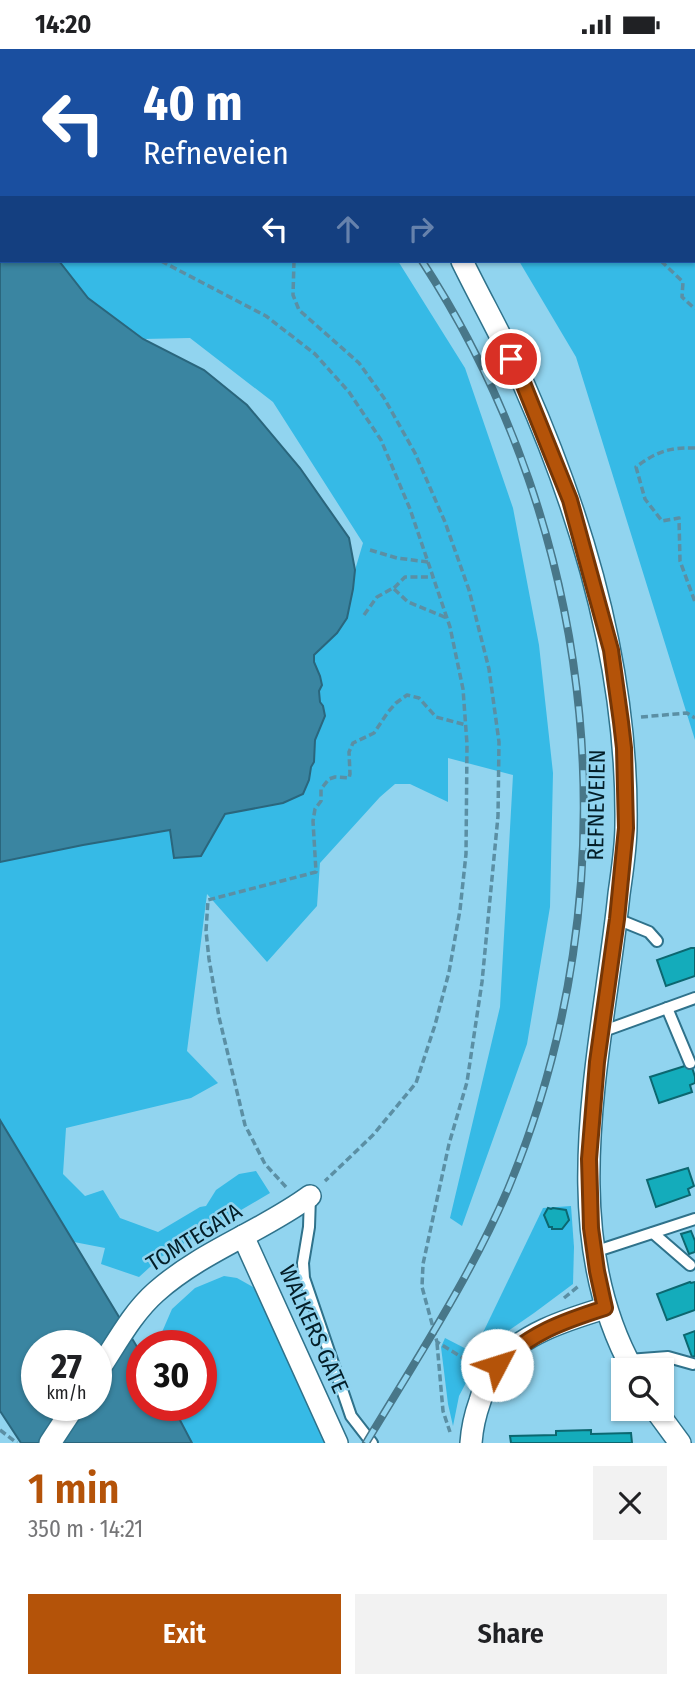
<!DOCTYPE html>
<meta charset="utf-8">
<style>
body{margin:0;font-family:"Fira Sans Condensed",sans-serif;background:#f2f2f2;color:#202124;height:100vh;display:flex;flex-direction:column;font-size:26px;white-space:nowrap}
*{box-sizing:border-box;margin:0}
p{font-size:23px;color:#757577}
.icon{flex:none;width:38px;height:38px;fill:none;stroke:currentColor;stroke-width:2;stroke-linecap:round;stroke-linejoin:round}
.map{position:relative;height:1394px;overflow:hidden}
.sheet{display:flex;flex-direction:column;background:#fff;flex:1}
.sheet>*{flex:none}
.banner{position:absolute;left:0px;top:0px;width:696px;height:214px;box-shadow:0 2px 5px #0004;background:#1a4fa0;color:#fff;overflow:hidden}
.buttons{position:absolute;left:611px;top:1309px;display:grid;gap:14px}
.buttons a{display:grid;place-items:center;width:63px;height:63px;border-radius:0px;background:#fff;box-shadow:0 2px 5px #0004;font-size:35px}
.speed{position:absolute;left:21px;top:1281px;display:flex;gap:14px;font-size:35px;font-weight:700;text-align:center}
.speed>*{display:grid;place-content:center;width:91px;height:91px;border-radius:50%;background:#fff;box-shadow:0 2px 5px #0004;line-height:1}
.speed small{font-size:18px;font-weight:400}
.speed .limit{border:10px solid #d22;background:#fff;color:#111}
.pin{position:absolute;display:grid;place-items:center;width:60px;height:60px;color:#fff;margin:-30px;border:4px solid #fff;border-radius:50%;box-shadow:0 2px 7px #0007}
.me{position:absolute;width:77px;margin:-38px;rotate:50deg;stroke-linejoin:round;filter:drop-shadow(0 0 5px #0008)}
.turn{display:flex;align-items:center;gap:24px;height:147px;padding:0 28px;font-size:32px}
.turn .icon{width:91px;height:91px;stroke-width:2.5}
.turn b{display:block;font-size:49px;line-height:60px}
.lanes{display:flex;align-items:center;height:66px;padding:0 28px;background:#0003;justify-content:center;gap:35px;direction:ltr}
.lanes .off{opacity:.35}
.round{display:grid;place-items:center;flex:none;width:74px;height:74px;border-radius:0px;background:#f2f2f2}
.head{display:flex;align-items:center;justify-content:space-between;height:119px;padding:0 28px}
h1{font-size:42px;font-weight:600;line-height:52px;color:#b45309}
.action{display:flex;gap:14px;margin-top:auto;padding:14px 28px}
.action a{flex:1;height:80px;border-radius:0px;background:#b45309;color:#fff;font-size:28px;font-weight:600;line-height:80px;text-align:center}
.action a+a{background:#f2f2f2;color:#202124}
.status{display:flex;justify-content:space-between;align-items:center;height:49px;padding:0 35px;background:#fff;direction:ltr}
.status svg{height:19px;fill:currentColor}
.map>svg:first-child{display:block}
</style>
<div class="status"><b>14:20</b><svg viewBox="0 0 49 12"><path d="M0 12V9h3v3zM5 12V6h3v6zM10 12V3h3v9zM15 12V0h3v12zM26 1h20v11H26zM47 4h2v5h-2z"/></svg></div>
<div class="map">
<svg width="695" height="1394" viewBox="0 0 695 1394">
<rect width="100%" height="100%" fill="#91d4ef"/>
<g fill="#36bae6">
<path d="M0,0H199L201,2H2V142L0,140Z"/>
<path d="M393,0H695V691L576,308L519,212H695V2H394Z"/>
<path d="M59,212H398L465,319L513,459L539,596L553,724L550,858L527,995L462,1177L450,1169L500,958L513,726L448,709V753L410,735H395L380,748L320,814L317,857L267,913L207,845L187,1002L218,1034L191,1049L66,1079L63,1125L85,1147L103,1141L120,1169L158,1183L200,1158L206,1157L216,1141L239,1125L256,1122L270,1144L161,1208L139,1228L101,1215L105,1199L74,1193L0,1071V813L83,796L171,781L225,765L283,754L309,731L311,718L314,713L315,691L325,667L320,653V627L314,613V606L337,584L347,569L353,540L355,521L363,494L273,353L190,289L143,290L88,249Z"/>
<path d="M571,1157L574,1198L573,1235L534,1264L488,1296L478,1294L543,1159Z"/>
<path d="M224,1227L237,1229L253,1238L329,1394H191L170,1356H201V1297H156L172,1260L195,1239Z"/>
<path d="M445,1289L480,1307L459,1347L453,1377L448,1355L441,1298Z"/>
</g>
<g fill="#3a85a1" stroke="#2a667d" stroke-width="2" fill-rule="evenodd">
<path d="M0,140L2,142V212H59L88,249L143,290L204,321L247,356L300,419L349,489L355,521L353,540L347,569L337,584L314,606V613L320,627L322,636L319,642L320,653L323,657L325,667L315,691L314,713L311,718L309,731L303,745L283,754L225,765L201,807L174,809L170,781L83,796L0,813Z"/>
<path d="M0,1071L142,1306V1356H172L192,1394H21L0,1362ZM37,1297H96V1356H37Z"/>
</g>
<g fill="#14acbb" stroke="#0c6770" stroke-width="2">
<path d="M691,899H695V927L666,937L657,911Z"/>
<path d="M691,1015L695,1028V1034L690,1036L692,1043L659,1054L650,1028Z"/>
<path d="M688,1119L694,1137L688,1140L690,1146L656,1158L647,1131Z"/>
<path d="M548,1159L551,1160L553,1159L566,1161L569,1171L562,1180H552V1178H549L544,1166Z"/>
<path d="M691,1182L695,1192V1203L689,1205L681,1185Z"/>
<path d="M690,1233L691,1234L695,1233V1261L667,1271L657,1245Z"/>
<path d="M695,1282V1307L692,1308L684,1286Z"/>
<path d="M591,1381V1385L631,1384L632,1394H511L510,1387L556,1386V1382Z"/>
</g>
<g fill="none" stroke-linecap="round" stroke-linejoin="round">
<g stroke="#2f728b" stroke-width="14">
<g id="service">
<path d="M617,870L649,883L657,892"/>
<path d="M667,959L690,1014"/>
<path d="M601,983L695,949"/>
<path d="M310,1147L309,1178L303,1214L304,1229L351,1367L372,1394"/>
<path d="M653,1184L690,1216"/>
<path d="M594,1203L695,1170"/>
<path d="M628,1311L668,1308L693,1315"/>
</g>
</g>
<g stroke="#2f728b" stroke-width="24">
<g id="minor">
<path d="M309,0L311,2"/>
<path d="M462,212C482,253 505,293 524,336C585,474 628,624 626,776C626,799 622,823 619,845C603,999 553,1178 633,1321"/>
<path d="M243,1187L337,1394"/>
<path d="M96,1325C115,1297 131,1265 156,1243C202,1202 261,1183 310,1147"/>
<path d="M655,1360L680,1394"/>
<path d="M50,1394L75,1356"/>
<path d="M471,1394C472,1379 475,1366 480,1352C484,1339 488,1327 496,1317C519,1285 569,1270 605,1259"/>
</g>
</g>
<g stroke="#5b8fa4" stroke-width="3.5" stroke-dasharray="7 3.5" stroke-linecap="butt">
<path d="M85,0V2"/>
<path d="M505,0L506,2"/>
<path d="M0,70L2,72"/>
<path d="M161,212L266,267L315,305L349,343L381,391L410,460L450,578L463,640L467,695L466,805L460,861L449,923L435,976L416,1034L373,1086L325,1132"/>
<path d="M294,212L293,246L299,261L359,314L384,349L415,404L445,473L469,541L489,620L499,693L498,767L482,933L467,1033L449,1095L423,1215L422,1238L437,1293L463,1309L474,1311"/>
<path d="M661,212L683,233L682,248L695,260"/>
<path d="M695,399C669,398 656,403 636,418L645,450L662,472L679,469L680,512L695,553"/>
<path d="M370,501L397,509L428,513"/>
<path d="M394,539L405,528H433"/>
<path d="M364,566L377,548L393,539L408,553L447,569"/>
<path d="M641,668L687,664L695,669"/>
<path d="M286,1138L265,1115L245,1076L219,968L209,910L206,882L208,851L316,823L313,772L315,760L321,752V740L329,730L335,728L349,729L350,725L349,703L353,694L374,684L388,663L396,654L407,646L419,649L436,668L466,676"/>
<path d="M564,1249L580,1236"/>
<path d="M437,1294L443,1362L450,1383"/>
<path d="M0,1381L17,1394"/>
</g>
<use href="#service" stroke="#fff" stroke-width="10"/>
<use href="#minor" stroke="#fff" stroke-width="21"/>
<g stroke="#487789" stroke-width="8">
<g id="rail">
<path d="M235,0L237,2"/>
<path d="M366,1394C416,1311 470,1229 508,1140C634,837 601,487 422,212"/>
</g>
</g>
<use href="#rail" stroke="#91d4ef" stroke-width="5" stroke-dasharray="16" stroke-linecap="butt"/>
</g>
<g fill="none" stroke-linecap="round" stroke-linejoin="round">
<g stroke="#753606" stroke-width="18">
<path id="route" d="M497,1316C531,1284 561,1273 605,1259L597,1222L591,1179L589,1110L597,1013L617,870L626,779L624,699L621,673L611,601L570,451L523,334L511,310"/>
</g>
<use href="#route" stroke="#b45309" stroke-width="12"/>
</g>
<g text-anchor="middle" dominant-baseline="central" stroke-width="5" stroke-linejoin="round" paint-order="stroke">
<g font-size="23" fill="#031e28" stroke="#91d4ef">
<text transform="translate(596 756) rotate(-89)">REFNEVEIEN</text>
<text transform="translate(194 1188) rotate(-32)">TOMTEGATA</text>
<text transform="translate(314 1280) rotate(66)">WALKERS GATE</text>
</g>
</g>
</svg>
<div class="buttons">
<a><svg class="icon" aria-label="search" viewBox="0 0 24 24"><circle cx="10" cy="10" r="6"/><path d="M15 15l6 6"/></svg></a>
</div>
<div class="speed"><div>27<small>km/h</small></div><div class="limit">30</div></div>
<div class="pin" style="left:511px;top:310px;background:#d93025"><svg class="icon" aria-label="arrive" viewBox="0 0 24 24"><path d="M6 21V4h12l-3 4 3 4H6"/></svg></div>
<svg class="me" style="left:497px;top:1316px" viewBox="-20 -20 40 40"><circle r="19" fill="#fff"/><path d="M0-13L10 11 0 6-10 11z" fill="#b45309"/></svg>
<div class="banner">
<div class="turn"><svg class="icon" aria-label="left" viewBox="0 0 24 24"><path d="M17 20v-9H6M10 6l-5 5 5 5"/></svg><div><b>40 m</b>Refneveien</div></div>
<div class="lanes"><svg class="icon" aria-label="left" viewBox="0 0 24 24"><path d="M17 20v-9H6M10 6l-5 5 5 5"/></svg><svg class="icon off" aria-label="ahead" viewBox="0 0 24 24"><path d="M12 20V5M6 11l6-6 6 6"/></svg><svg class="icon off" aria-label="right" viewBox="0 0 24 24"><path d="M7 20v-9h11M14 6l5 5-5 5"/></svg></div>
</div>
</div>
<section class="sheet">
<div class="head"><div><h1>1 min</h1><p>350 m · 14:21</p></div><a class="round"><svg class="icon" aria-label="close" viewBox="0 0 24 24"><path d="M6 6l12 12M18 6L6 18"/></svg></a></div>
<div class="action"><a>Exit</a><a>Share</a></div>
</section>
